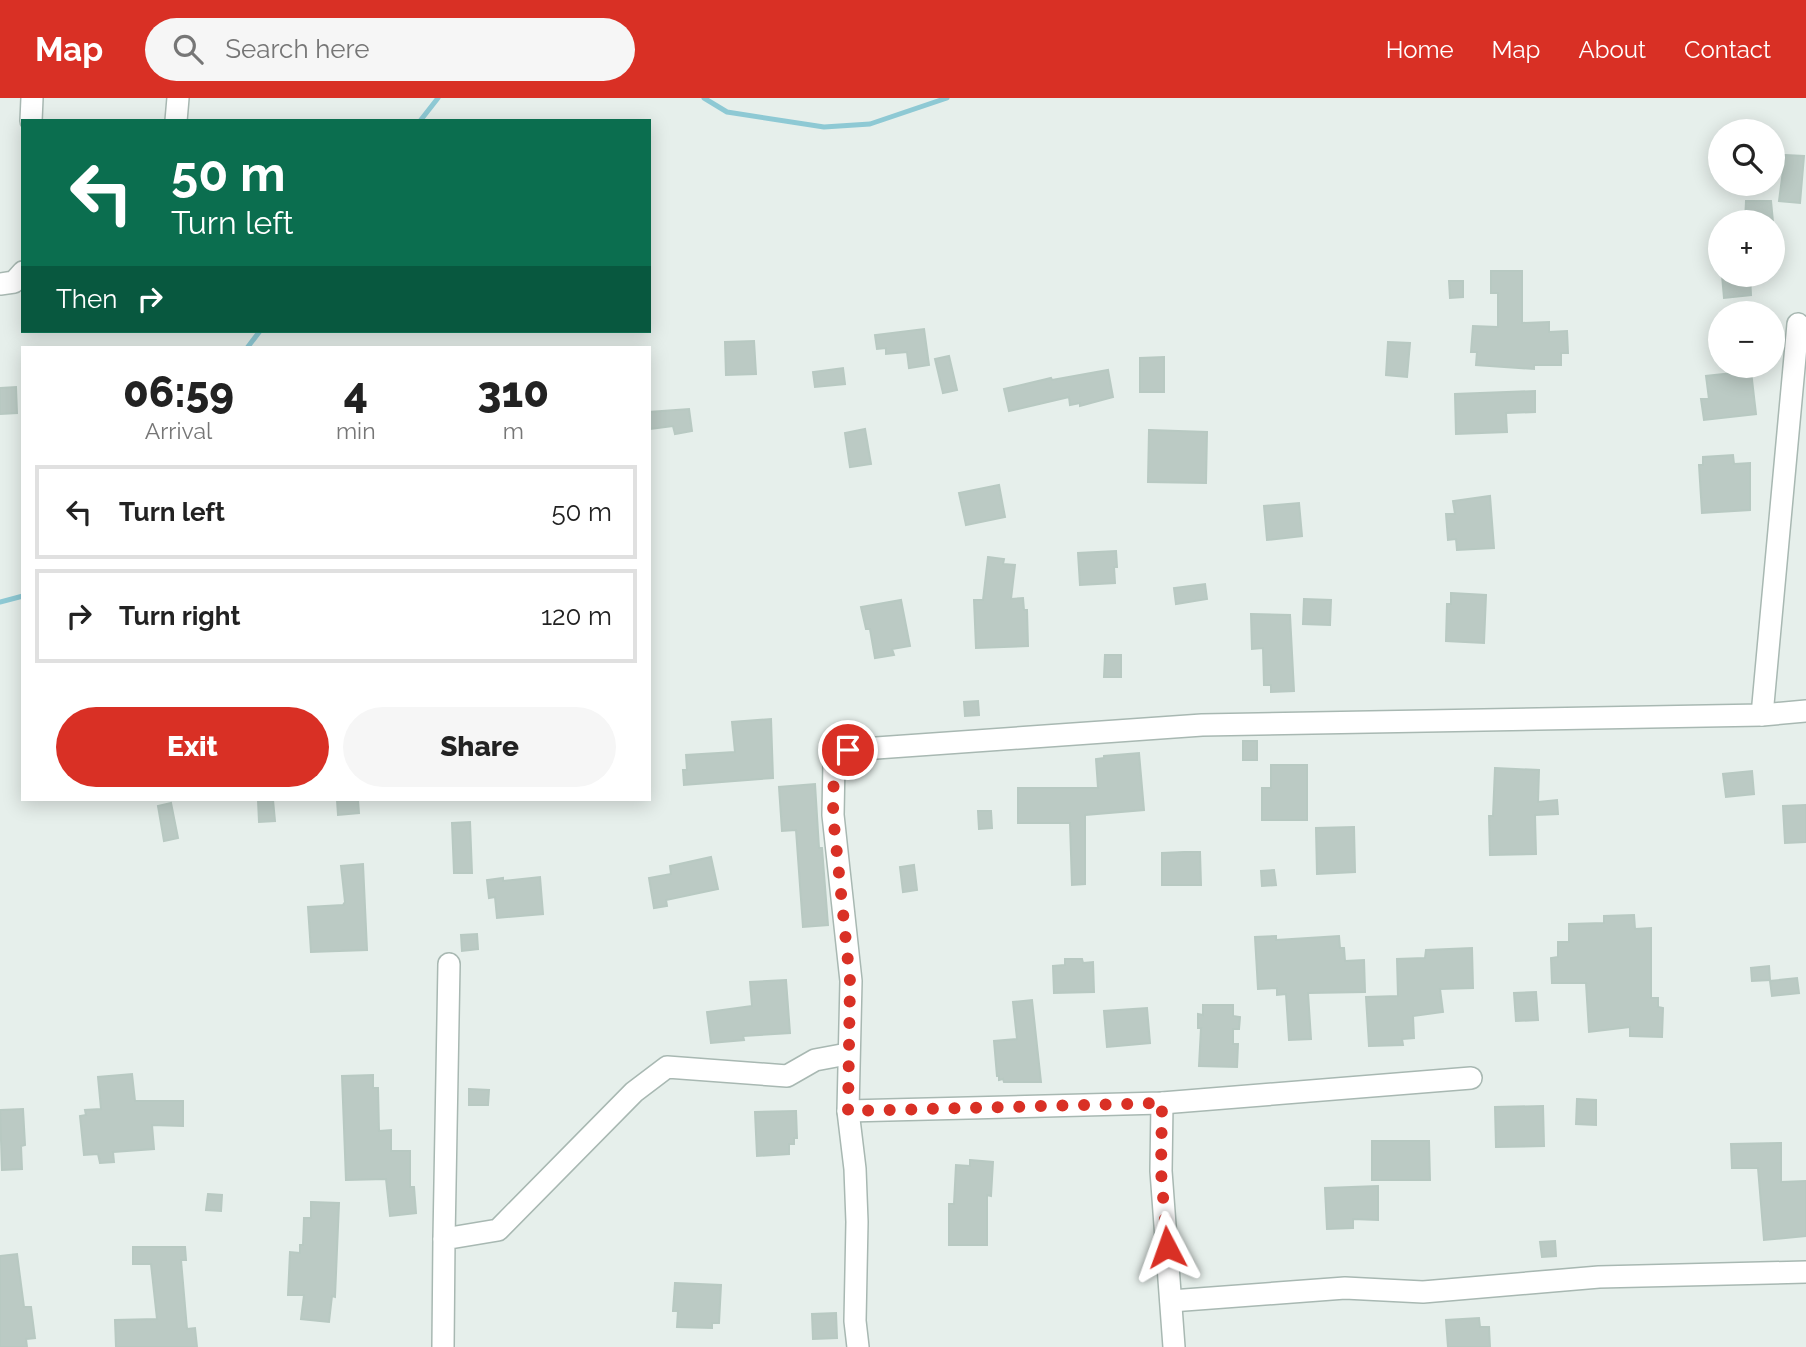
<!DOCTYPE html>
<meta charset="utf-8">
<style>
body{margin:0;font-family:Raleway,sans-serif;background:#f6f6f6;color:#222;height:100vh;display:flex;flex-direction:column;font-size:26px;white-space:nowrap}
*{box-sizing:border-box;margin:0}
p{font-size:23px;color:#767676}
.icon{flex:none;width:38px;height:38px;fill:none;stroke:currentColor;stroke-width:2;stroke-linecap:round;stroke-linejoin:round}
.map{position:relative;flex:1;overflow:hidden}
.sheet{position:absolute;left:21px;top:248px;width:630px;height:455px;display:flex;flex-direction:column;background:#fff;border-radius:0px;box-shadow:0 4px 18px #0003}
.sheet>*{flex:none}
.top-card{position:absolute;left:21px;top:21px;width:630px;height:214px;border-radius:0px;box-shadow:0 4px 18px #0003;background:#0b6e4f;color:#fff;overflow:hidden}
.fabs{position:absolute;left:1708px;top:21px;display:grid;gap:14px}
.fabs a{display:grid;place-items:center;width:77px;height:77px;border-radius:50%;background:#fff;box-shadow:0 4px 18px #0003;font-size:35px}
.pin{position:absolute;display:grid;place-items:center;width:60px;height:60px;color:#fff;margin:-30px;border:4px solid #fff;border-radius:50%;box-shadow:0 2px 7px #0007}
.me{position:absolute;width:77px;margin:-38px;rotate:356deg;stroke-linejoin:round;filter:drop-shadow(0 0 5px #0008)}
.turn{display:flex;align-items:center;gap:24px;height:147px;padding:0 35px;font-size:32px}
.turn .icon{width:91px;height:91px;stroke-width:2.5}
.turn b{display:block;font-size:49px;line-height:60px}
.then{display:flex;align-items:center;height:66px;padding:0 35px;background:#0003;gap:14px;font-size:26px}
.eta{display:flex;justify-content:space-evenly;align-items:center;height:119px;text-align:center}
.eta b{font-size:42px;font-weight:800;line-height:49px}
.cta{display:flex;gap:14px;margin-top:auto;padding:14px 35px}
.cta a{flex:1;height:80px;border-radius:42px;background:#d93025;color:#fff;font-size:28px;font-weight:800;line-height:80px;text-align:center}
.cta a+a{background:#f6f6f6;color:#222}
ul{padding:0;list-style:none}
li{display:flex;align-items:center;gap:21px;height:94px;margin:0 14px 10px;padding:0 21px;border:4px solid #e0e0e0;border-radius:0px}
li div{flex:1}
li b{display:block;font-size:26px}
li em{font-style:normal}
header{display:flex;align-items:center;gap:42px;box-sizing:border-box;height:98px;padding:0 35px;background:#d93025;color:#fff}
header strong{font-size:33px}
nav{display:flex;gap:38px;margin-inline-start:auto;font-size:24px}
.search{width:490px;height:63px;background:#f6f6f6;display:flex;align-items:center;gap:18px;box-sizing:border-box;padding:0 24px;border-radius:38px;color:#767676;font-size:26px}
.map>svg:first-child{display:block}
</style>
<header>
<strong>Map</strong>
<div class="search"><svg class="icon" aria-label="search" viewBox="0 0 24 24"><circle cx="10" cy="10" r="6"/><path d="M15 15l6 6"/></svg>Search here</div>
<nav><a>Home</a><a>Map</a><a>About</a><a>Contact</a></nav>
</header>
<div class="map">
<svg width="1806" height="1249" viewBox="0 0 1806 1249">
<rect width="100%" height="100%" fill="#e6efeb"/>
<g fill="none" stroke-linecap="round" stroke-linejoin="round">
<g stroke="#8ec9d4" stroke-width="5">
<path d="M704,0L727,14L824,29L870,26L947,0"/>
<path d="M420,23L438,0"/>
<path d="M247,250L260,233"/>
<path d="M0,504L23,498"/>
</g>
</g>
<g fill="#bbcac4" stroke="#b8c9c2" stroke-width="2">
<path d="M1785,57L1804,58L1800,105L1779,103Z"/>
<path d="M1746,103H1771L1773,124H1745Z"/>
<path d="M1491,173H1522V225L1549,224V234L1567,233L1568,255H1561V267H1534V271L1476,267L1477,254H1471L1473,228L1498,229V195H1491Z"/>
<path d="M1722,177H1750L1751,197L1724,200Z"/>
<path d="M1449,183H1463V199L1450,200Z"/>
<path d="M924,231L929,267L909,270L907,254L886,256V250L877,251L875,237Z"/>
<path d="M754,243L756,276L726,277L725,244Z"/>
<path d="M1388,244L1410,245L1407,279L1386,277Z"/>
<path d="M949,258L957,292L943,295L935,261Z"/>
<path d="M1164,259V294H1140V260Z"/>
<path d="M843,270L845,286L815,289L813,274Z"/>
<path d="M1108,272L1113,299L1080,308V305L1070,307L1069,299L1009,313L1004,291L1051,280L1052,282Z"/>
<path d="M1751,273L1756,316L1704,322L1701,301H1709L1706,278Z"/>
<path d="M16,289L17,315L0,316V290Z"/>
<path d="M1535,293V314L1506,315L1507,334L1456,336L1455,296Z"/>
<path d="M689,311L692,333L675,336L673,328L649,331V314Z"/>
<path d="M865,331L871,366L850,369L845,335Z"/>
<path d="M1149,332L1207,334L1206,385L1148,384Z"/>
<path d="M1733,357L1734,366L1750,365V412L1702,415L1699,367H1703V359Z"/>
<path d="M999,387L1005,419L966,427L959,395Z"/>
<path d="M1490,398L1494,450L1457,452L1456,441L1448,442L1446,416H1455L1453,403Z"/>
<path d="M1299,405L1302,438L1267,442L1264,408Z"/>
<path d="M1116,453L1117,469H1114L1115,485L1080,487L1078,455Z"/>
<path d="M988,459L1004,461L1003,466L1015,467L1011,501L1023,500L1024,512H1027L1028,548L976,550L974,502H983Z"/>
<path d="M1205,486L1207,501L1176,506L1174,490Z"/>
<path d="M1451,495L1486,497L1484,545L1446,543L1447,506H1451Z"/>
<path d="M1304,501L1331,502L1330,527L1303,526Z"/>
<path d="M901,502L910,548L892,551L894,557L875,560L870,531H866L861,509Z"/>
<path d="M1251,516L1290,517L1294,593L1271,594V587H1264L1263,550L1252,551Z"/>
<path d="M1105,557H1121V579H1104Z"/>
<path d="M978,603L979,617L965,618L964,604Z"/>
<path d="M771,621L773,680L684,687L683,672H687L686,657L735,654L732,624Z"/>
<rect x="1243" y="643" width="14" height="19"/>
<path d="M1139,655L1144,712L1085,717V786L1072,787L1070,725H1018V690H1098L1096,661L1104,660V658Z"/>
<path d="M1271,667H1307V722H1262V690H1271Z"/>
<path d="M1495,670L1539,672L1538,704L1557,702L1558,716L1535,717L1536,756L1490,757L1489,718H1493Z"/>
<path d="M1752,673L1754,696L1726,699L1723,676Z"/>
<path d="M815,686L819,750H822L828,827L803,829L796,732L782,733L779,689Z"/>
<path d="M258,702H273L275,723L259,724Z"/>
<path d="M337,702H358L359,715L338,717Z"/>
<path d="M171,705L178,740L164,743L158,708Z"/>
<path d="M1806,707V744L1785,745L1783,708Z"/>
<path d="M978,713H991L992,730L979,731Z"/>
<path d="M470,724L472,775H454L452,725Z"/>
<path d="M1354,729L1355,774L1317,776L1316,730Z"/>
<path d="M1184,754H1200L1201,787H1162V755Z"/>
<path d="M711,759L718,791L666,802L667,808L654,810L649,780L671,776L670,768Z"/>
<path d="M363,766L367,852L311,854L308,809L343,807L345,804L341,768Z"/>
<path d="M914,767L917,792L903,794L900,769Z"/>
<path d="M1274,772L1276,787L1262,788L1261,773Z"/>
<path d="M540,779L543,816L497,820L495,799L489,800L487,782L503,780V783Z"/>
<path d="M1634,817L1635,831L1651,830V900H1658V909L1663,910L1662,939L1630,938V929L1589,934L1586,885H1552L1551,860L1558,859V844H1569V826L1604,825V818Z"/>
<path d="M477,836L478,851L462,853L461,837Z"/>
<path d="M1276,838V842L1339,838L1340,850H1344L1345,863L1364,862L1365,894L1308,895L1311,941L1289,942L1286,896L1277,897V890L1258,891L1255,839Z"/>
<path d="M1472,850L1473,890L1440,891L1443,914L1413,918L1414,940L1402,941L1403,947L1369,948L1366,899L1398,898L1397,861L1425,860L1426,852Z"/>
<path d="M1065,861H1082L1083,865L1093,864L1094,894L1054,895L1053,868L1065,867Z"/>
<path d="M1769,868L1770,882L1752,883L1751,870Z"/>
<path d="M1797,880L1799,895L1772,898L1770,883Z"/>
<path d="M786,882L790,935L743,938L744,942L711,945L707,914L752,908L750,884Z"/>
<path d="M1536,894L1538,922L1516,923L1514,895Z"/>
<path d="M1032,902L1041,984H1004L1003,981L999,982V978H997L994,943L1017,941L1013,904Z"/>
<path d="M1203,907H1233V918L1240,919L1239,931H1233V946H1238L1237,969L1199,968L1201,930H1198V916L1203,917Z"/>
<path d="M1147,910L1150,945L1107,949L1104,913Z"/>
<path d="M132,976L135,1003H183V1028L152,1027L154,1051L113,1054L114,1064L100,1065L98,1056L84,1057L80,1018L86,1017L85,1012L101,1011L98,979Z"/>
<path d="M373,977V990H378L379,1033L391,1032V1053H410V1089H414L416,1115L390,1118L386,1081L346,1082L342,978Z"/>
<path d="M469,991L489,992L488,1007H469Z"/>
<path d="M1577,1001L1596,1002V1027L1576,1026Z"/>
<path d="M1543,1008L1544,1048L1496,1049L1495,1009Z"/>
<path d="M23,1011L25,1047L21,1048L22,1071L2,1072L0,1012Z"/>
<path d="M796,1013L797,1040H794V1046H789V1056L757,1058L755,1014Z"/>
<path d="M1372,1043H1429L1430,1082H1372Z"/>
<path d="M1781,1045V1084L1806,1083V1138L1764,1142L1758,1070H1732L1731,1046Z"/>
<path d="M970,1062L993,1064L991,1098L987,1097V1147H949V1106H954L956,1067L970,1068Z"/>
<path d="M1378,1088V1122L1353,1121V1130L1327,1131L1325,1090Z"/>
<path d="M208,1096L222,1097L221,1113L206,1112Z"/>
<path d="M311,1104L339,1105L335,1199L332,1198L329,1224L301,1221L304,1197H288L290,1154L300,1155V1147H303L304,1120H311Z"/>
<path d="M1555,1143L1556,1158L1542,1159L1540,1144Z"/>
<path d="M133,1149H185L186,1162H181L187,1231L195,1230L197,1249H116L115,1222L157,1221L151,1166H133Z"/>
<path d="M17,1156L24,1209H31L35,1240L26,1241L27,1249H0V1158Z"/>
<path d="M675,1185L721,1187L719,1225H712V1230L677,1229L678,1213H673Z"/>
<path d="M836,1215L837,1240L813,1241L812,1216Z"/>
<path d="M1479,1220L1480,1229H1489L1490,1249H1448L1446,1222Z"/>
</g>
<g fill="none" stroke-linecap="round" stroke-linejoin="round">
<g stroke="#a8b8b2" stroke-width="24">
<g id="minor">
<path d="M31,23L32,0"/>
<path d="M176,23L178,0"/>
<path d="M0,186L14,184L23,174"/>
<path d="M1762,617L1798,226"/>
<path d="M1162,1005L1161,1073L1174,1249"/>
<path d="M848,1013L1162,1005L1471,980"/>
<path d="M444,1141L449,866"/>
<path d="M1171,1203L1345,1190L1423,1194L1599,1179L1806,1174"/>
<path d="M443,1249L444,1141L498,1132L634,994L667,969L787,978L815,962L847,956"/>
<path d="M858,1249L855,1223L857,1124L855,1071L848,1013L851,883L833,717L834,663L848,652L1202,627L1762,617L1806,613"/>
</g>
</g>
<use href="#minor" stroke="#fff" stroke-width="21"/>
</g>
<g fill="none" stroke-linecap="round" stroke-linejoin="round">
<path stroke="#d93025" stroke-width="12" stroke-dasharray="0 21.6" d="M848,652L834,663L833,717L850,883L848,1013L1162,1005L1161,1073L1167,1149"/>
</g>
</svg>
<div class="fabs">
<a><svg class="icon" aria-label="search" viewBox="0 0 24 24"><circle cx="10" cy="10" r="6"/><path d="M15 15l6 6"/></svg></a>
<a>+</a>
<a>−</a>
</div>
<div class="pin" style="left:848px;top:652px;background:#d93025"><svg class="icon" aria-label="arrive" viewBox="0 0 24 24"><path d="M6 21V4h12l-3 4 3 4H6"/></svg></div>
<svg class="me" style="left:1167px;top:1149px" viewBox="-20 -20 40 40"><path d="M0-17L14 15 0 8-14 15z" fill="#d93025" stroke="#fff" stroke-width="4"/></svg>
<div class="top-card">
<div class="turn"><svg class="icon" aria-label="left" viewBox="0 0 24 24"><path d="M17 20v-9H6M10 6l-5 5 5 5"/></svg><div><b>50 m</b>Turn left</div></div>
<div class="then">Then<svg class="icon" aria-label="right" viewBox="0 0 24 24"><path d="M7 20v-9h11M14 6l5 5-5 5"/></svg></div>
</div>
<section class="sheet">
<div class="eta">
<div><b>06:59</b><p>Arrival</p></div>
<div><b>4</b><p>min</p></div>
<div><b>310</b><p>m</p></div>
</div>
<ul>
<li><svg class="icon" aria-label="left" viewBox="0 0 24 24"><path d="M17 20v-9H6M10 6l-5 5 5 5"/></svg><div><b>Turn left</b></div><em>50 m</em></li>
<li><svg class="icon" aria-label="right" viewBox="0 0 24 24"><path d="M7 20v-9h11M14 6l5 5-5 5"/></svg><div><b>Turn right</b></div><em>120 m</em></li>
</ul>
<div class="cta"><a>Exit</a><a>Share</a></div>
</section>
</div>
